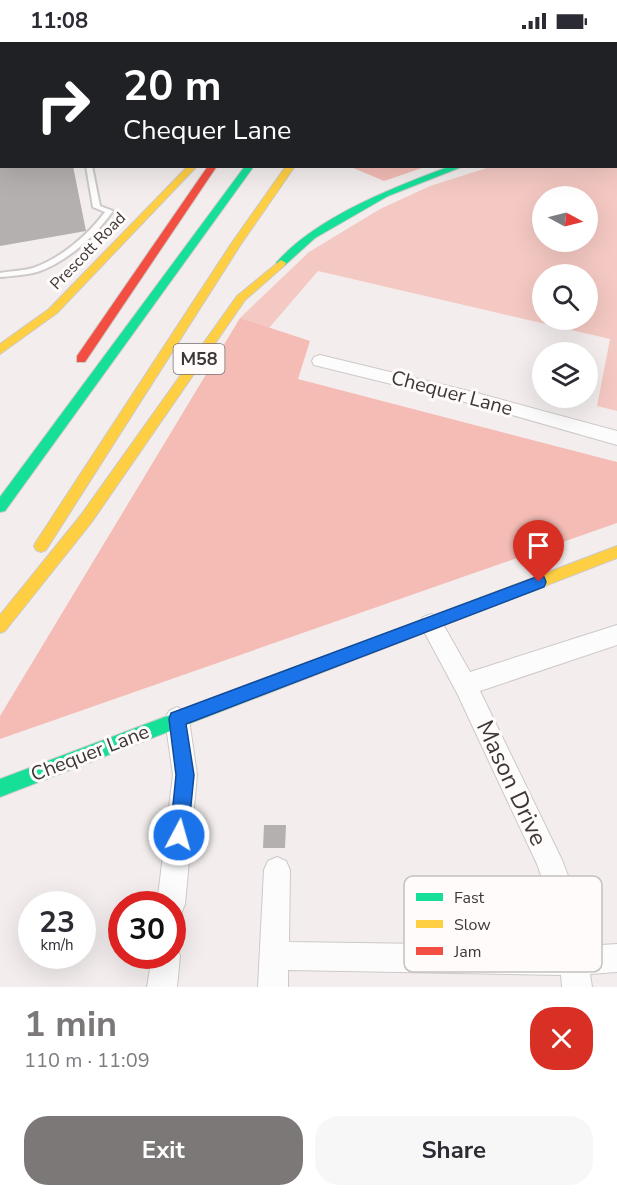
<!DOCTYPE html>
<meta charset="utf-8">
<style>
body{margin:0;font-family:"Nunito Sans",sans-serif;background:#f7f7f7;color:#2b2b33;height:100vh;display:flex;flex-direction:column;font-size:22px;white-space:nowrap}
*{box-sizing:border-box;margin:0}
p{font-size:20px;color:#7c7c81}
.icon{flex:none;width:33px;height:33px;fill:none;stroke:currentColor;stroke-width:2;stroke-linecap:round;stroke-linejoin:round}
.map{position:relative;height:945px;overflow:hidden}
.details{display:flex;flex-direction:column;background:#fff;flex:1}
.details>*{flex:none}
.top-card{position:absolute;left:0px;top:0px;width:618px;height:126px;box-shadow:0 6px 24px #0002;background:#202124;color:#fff;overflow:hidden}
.needle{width:39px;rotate:97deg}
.buttons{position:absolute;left:532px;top:144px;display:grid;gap:12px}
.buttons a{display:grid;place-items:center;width:66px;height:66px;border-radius:50%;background:#fff;box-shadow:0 6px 24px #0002;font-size:30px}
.speed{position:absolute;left:18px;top:849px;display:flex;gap:12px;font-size:30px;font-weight:700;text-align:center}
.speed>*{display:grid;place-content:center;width:78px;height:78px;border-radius:50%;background:#fff;box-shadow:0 6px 24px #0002;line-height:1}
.speed small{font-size:15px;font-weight:400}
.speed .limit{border:9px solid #d22;background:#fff;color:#111}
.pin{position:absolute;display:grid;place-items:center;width:51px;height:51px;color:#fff;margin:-62px -26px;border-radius:50% 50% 50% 0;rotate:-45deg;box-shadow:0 0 6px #0007}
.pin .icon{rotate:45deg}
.me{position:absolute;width:66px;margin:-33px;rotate:6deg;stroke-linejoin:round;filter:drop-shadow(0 0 4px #0008)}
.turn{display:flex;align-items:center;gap:21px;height:126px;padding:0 24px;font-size:27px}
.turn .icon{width:78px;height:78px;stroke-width:2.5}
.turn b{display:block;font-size:42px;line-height:51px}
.round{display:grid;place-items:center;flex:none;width:63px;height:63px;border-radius:24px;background:#f7f7f7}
.summary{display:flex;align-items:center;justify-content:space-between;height:102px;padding:0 24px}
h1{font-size:36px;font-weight:700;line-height:45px;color:#7b7877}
.action{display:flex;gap:12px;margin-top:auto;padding:12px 24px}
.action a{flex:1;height:69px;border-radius:24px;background:#7b7877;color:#fff;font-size:24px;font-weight:700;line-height:69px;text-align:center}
.action a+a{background:#f7f7f7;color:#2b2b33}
.status{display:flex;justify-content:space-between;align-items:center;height:42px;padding:0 30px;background:#fff;direction:ltr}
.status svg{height:16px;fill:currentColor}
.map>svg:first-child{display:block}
</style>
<div class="status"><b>11:08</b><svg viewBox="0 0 49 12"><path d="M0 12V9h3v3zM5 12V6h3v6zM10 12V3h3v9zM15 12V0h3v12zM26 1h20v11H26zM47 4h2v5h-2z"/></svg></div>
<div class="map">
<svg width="617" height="945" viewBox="0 0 617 945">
<rect width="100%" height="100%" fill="#f3eeed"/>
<path fill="#f5c9c3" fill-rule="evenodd" d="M617,101V369L597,364L610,297L318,229L269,286L240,276L309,210L380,167L430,144L490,125L616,124ZM543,154H588V200H543ZM543,232H588V278H543Z"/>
<g fill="#f4bcb5">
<path d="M351,125H425L384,139Z"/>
<path d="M240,276L310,299L298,337L617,420V481L0,697V674Z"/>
</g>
<g fill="#b4b0af">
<path d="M0,124H73L86,189L0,204Z"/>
<path d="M264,783H286L285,806H263Z"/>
</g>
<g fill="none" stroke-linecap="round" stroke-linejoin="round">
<g stroke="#cdc9c8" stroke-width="4">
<g id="lane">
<path d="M40,0H46L39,2Z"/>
<path d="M216,0H222L216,2Z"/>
<rect x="0" y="8" width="2" height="4"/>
<rect x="0" y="16" width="2" height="4"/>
<rect x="0" y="104" width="2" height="4"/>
<path d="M86,124H92L100,164L113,169C95,194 67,220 37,230C25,233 12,234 0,235V231C11,229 23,229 33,226C60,217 88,193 105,170L93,165Z"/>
</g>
</g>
<g stroke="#cdc9c8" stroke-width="2">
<g id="street">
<path d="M320,313L477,351L617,389V403L477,363L314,323L312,319L314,315Z"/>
<path d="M431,572L439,575L470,630L617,583V603L480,649L562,818L580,865L585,904L617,902V930L590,932L592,945H562L561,933L288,928V945H258L264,828L268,819L277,815L286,819L290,828L289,900L557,904L552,865L537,822L457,651L420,582L423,575Z"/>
<path d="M177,665L185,669L189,677L197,733L185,862L181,872L172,875V862H157L173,733L165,677L169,669Z"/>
<path d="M172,902L176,904L180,914L177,945H147L152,914H172Z"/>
</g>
</g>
<g stroke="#cdc9c8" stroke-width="2">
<g id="fast">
<rect x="279" y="0" width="6" height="2"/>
<path d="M245,124H254L5,469L0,470V455Z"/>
<path d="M451,124H464L388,154L315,196L285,223L281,224L276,221C316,175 394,145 451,124Z"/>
<path d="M364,600L369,602L372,607L369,612L0,755V737Z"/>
</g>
</g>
<g stroke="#cdc9c8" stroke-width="2">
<g id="slow">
<path d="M342,0H348L341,2Z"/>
<path d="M188,124H197L57,271L0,312V302L49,267Z"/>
<path d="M286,124H295L241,202L46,508L41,510L36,508L34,504L36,500L231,202Z"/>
<path d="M281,218L286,221L285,223L245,258L91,481L5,589L0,591V573L81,473L237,254Z"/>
<path d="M617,504V516L364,614L359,612L356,607L359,602Z"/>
</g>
</g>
<g stroke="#cdc9c8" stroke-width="2">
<g id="jam">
<path d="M390,0H396L389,2Z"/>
<rect x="616" y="91" width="1" height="4"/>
<path d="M208,124H217L85,320H77V314Z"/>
</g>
</g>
<use href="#lane" fill="#fdfcfc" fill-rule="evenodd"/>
<use href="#street" fill="#fdfcfc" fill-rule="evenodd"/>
<use href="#fast" fill="#16e098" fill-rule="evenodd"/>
<use href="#slow" fill="#ffcf43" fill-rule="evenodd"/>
<use href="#jam" fill="#f24e42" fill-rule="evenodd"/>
</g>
<path fill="#1a73e8" stroke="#114b97" stroke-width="1.5" d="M539,534L544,535L546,540L544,545L186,682L194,733L188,793L186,799L179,802L173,799L170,793L176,733L169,677L171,671Z"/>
<g text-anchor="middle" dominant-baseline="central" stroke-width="6" stroke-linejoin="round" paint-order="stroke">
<g font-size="16" fill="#3b3837" stroke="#fffbfa">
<text transform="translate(88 209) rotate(-46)">Prescott Road</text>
</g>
<rect fill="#fffbfa" stroke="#767272" stroke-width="1.5" x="173.5" y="302" width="51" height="30" rx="4.5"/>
<g font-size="18" font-weight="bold" fill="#3b3837">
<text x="199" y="317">M58</text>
</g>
<g font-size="20" fill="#3b3837" stroke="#fffbfa">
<text transform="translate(452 351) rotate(15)">Chequer Lane</text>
<text transform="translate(90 711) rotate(-21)">Chequer Lane</text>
</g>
<g font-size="24" fill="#3b3837" stroke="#fffbfa">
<text transform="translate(512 741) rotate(65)">Mason Drive</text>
</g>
</g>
<rect x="404" y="834" width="198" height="96" rx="9" fill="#fffbfa" stroke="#c4c0c0" stroke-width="1.5"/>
<rect x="416" y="851" width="27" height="8" fill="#16e098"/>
<rect x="416" y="878" width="27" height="8" fill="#ffcf43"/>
<rect x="416" y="905" width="27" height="8" fill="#f24e42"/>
<g font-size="16" fill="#3b3837">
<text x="454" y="861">Fast</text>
<text x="454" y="888">Slow</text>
<text x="454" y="915">Jam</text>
</g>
</svg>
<div class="buttons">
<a><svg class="needle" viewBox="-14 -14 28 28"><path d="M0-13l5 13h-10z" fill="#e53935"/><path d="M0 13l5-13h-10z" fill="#7c7c81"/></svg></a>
<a><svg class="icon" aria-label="search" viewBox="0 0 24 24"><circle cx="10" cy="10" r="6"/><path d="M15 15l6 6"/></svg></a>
<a><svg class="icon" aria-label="layers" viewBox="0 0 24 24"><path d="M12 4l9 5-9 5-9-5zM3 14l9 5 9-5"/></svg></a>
</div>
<div class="speed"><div>23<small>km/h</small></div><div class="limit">30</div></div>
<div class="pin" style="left:539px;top:540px;background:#d93025"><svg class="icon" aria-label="arrive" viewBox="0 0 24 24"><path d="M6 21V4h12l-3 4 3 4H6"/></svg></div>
<svg class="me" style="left:179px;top:793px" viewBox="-20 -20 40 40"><circle r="17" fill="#1a73e8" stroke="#fff" stroke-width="3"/><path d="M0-11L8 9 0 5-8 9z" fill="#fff"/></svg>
<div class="top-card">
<div class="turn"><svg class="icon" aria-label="right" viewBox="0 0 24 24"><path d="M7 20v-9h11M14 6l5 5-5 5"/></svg><div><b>20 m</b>Chequer Lane</div></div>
</div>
</div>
<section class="details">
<div class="summary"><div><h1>1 min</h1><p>110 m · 11:09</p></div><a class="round" style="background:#d93025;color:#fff"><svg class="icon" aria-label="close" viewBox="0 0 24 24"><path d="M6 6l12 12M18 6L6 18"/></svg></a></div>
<div class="action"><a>Exit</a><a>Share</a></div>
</section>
